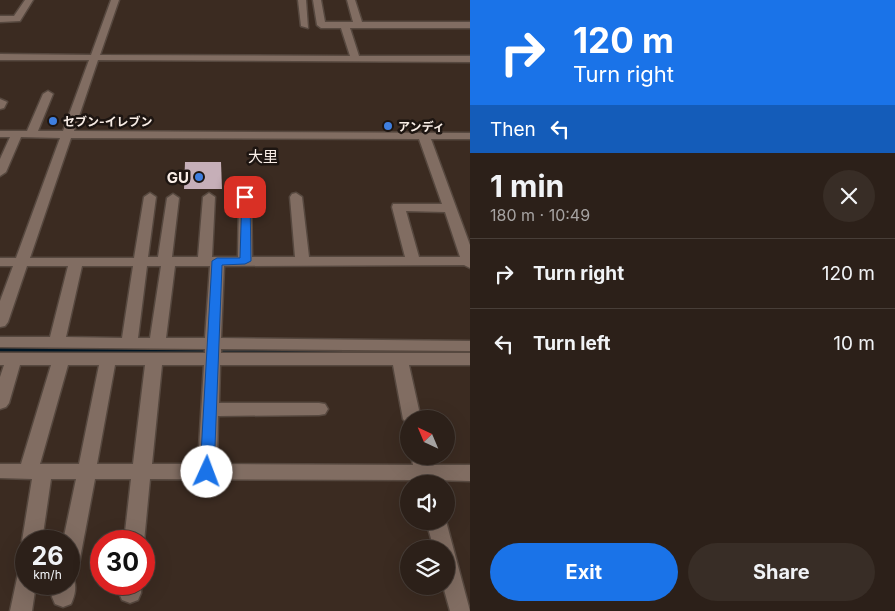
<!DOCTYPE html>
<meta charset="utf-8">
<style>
body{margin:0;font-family:Inter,"Noto Sans JP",sans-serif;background:#382d26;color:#f1f3f6;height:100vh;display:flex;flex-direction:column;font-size:19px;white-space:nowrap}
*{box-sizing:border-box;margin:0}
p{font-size:16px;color:#a6a3a2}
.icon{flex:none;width:28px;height:28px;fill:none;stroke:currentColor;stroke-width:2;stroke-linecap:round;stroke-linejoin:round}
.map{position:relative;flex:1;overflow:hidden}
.drawer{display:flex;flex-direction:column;background:#2c2019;width:425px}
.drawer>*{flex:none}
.guide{background:#1a73e8;color:#fff;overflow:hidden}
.needle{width:32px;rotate:316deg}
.controls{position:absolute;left:400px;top:410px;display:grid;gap:10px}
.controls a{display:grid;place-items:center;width:55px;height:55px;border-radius:50%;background:#2c2019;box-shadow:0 5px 20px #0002,0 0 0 1px #483e38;font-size:25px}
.speed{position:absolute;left:15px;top:530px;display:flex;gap:10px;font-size:25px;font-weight:700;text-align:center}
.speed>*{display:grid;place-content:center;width:65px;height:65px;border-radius:50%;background:#2c2019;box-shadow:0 5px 20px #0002,0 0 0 1px #483e38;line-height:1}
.speed small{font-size:12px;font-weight:400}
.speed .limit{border:8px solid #d22;background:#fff;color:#111}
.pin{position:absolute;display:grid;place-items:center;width:42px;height:42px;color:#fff;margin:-21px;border-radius:10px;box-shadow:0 2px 8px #0006}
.me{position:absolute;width:55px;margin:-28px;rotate:2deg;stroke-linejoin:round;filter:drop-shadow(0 0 4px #0008)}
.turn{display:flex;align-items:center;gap:18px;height:105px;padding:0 20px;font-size:22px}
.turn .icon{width:65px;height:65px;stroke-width:2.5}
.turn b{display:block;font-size:35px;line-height:42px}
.then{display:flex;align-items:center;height:48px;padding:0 20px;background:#0003;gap:10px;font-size:19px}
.round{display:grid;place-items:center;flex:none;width:52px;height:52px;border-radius:26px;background:#382d26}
.summary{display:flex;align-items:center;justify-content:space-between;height:85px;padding:0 20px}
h1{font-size:30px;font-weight:700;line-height:38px}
.primary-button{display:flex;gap:10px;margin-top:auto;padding:10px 20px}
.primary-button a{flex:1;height:58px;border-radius:30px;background:#1a73e8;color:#fff;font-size:20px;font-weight:700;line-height:58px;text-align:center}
.primary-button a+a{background:#382d26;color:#f1f3f6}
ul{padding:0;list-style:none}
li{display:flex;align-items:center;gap:15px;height:70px;padding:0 20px;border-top:1px solid #483e38}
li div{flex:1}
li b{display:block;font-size:19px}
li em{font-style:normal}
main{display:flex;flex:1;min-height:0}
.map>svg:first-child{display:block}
</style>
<main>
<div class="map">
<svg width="470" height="611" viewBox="0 0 470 611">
<rect width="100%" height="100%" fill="#3b2b21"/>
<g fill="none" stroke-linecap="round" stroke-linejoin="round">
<path stroke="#001625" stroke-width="5" d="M0,349L452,353"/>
</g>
<path fill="#c6afb8" d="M185,162H221L222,189H184Z"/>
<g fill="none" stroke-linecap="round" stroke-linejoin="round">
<g stroke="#56483f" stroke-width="3">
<g id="minor">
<path d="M25,0H33L20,21L0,22V16H14Z"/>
<path d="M111,0H119L100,55L350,56L341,28H321L317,25L313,0H321L325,22H353L347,0H355L362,22H470V28H350L359,56H470V62L98,60L74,131L470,133V139H431L470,245V268L464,265L224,266L221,338L470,341V351L221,349V353H470V365H409L421,419H409V425L403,419L393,365H220L219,403H319L325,404L328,409L325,414L319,415L218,416L217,464L413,465L411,456H429L431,465H470V481L435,480V484H416V480L150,479L144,542L124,541L131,479H95L79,564L76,571L69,573V541H63L76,479H51L42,541H26L25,547L22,541L32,479L0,478V464H21L51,365H20L9,403L6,407L0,409V377L4,365H0V353H205V349L0,347V337H50L68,266H27L8,322L5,326L0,327V301L13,266H0V258H16L60,138L21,137L6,172L0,176V159L10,137H0V131H27L43,94L48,91L53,94L38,131H63L89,60H0V54L91,55ZM71,138L419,139L442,204H393L392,207L405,257H309L302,197L296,193L292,194L290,197L295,257H252L251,197L245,193L239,197L238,257H212L215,197L209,193L203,197L198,257H172L179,198L173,194L167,198L158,257H148L156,197L150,193L144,197L134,258H30ZM406,211L445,212L460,257H419ZM82,266H133L122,338L66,337ZM147,266H161L150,338H138ZM175,266H210L205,338H166ZM68,365H99L79,464H40ZM115,365H145L133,464H97ZM162,365H204L198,464H152Z"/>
<path d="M298,0H306L308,28L301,26Z"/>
<path d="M0,99L7,102L4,108L0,109Z"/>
<path d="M426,521H446L470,611H450L443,586H446V549H434Z"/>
<path d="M26,567V584H36L32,611H10L19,569Z"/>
<path d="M69,576L73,577C77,587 75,595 71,604L63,607L55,604L52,597L54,584H69Z"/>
<path d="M119,584H141V593L138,600L130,603L122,600L119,593Z"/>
</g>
</g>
<use href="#minor" fill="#816d62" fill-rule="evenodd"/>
</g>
<path fill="#1a73e8" stroke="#114b97" d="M242,195L250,197L251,261L245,264L222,265L214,472L212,476H202L200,472L212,261L217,258H240Z"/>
<g fill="#3f7fe0" stroke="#1d1511" stroke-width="2">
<circle cx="53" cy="121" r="5"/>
<circle cx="388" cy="126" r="5"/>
<circle cx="199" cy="177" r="5"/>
</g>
<g text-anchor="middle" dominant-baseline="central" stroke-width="5" stroke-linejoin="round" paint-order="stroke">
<g font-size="12" font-weight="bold" fill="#f9eee7" stroke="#1d1511" text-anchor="start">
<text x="63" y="121">セブン-イレブン</text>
<text x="398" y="126">アンディ</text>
</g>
<g font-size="15" fill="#f9eee7" stroke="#1d1511">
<text x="263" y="156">大里</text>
</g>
<g font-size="15" font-weight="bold" fill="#f9eee7" stroke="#1d1511" text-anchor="end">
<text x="189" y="177">GU</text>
</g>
</g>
</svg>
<div class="controls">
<a><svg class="needle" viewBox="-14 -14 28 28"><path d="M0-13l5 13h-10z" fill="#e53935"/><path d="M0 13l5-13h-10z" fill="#a6a3a2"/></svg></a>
<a><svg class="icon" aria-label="sound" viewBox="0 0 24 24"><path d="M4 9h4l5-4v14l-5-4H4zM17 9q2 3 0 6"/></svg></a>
<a><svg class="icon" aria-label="layers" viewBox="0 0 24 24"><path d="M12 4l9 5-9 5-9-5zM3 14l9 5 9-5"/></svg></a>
</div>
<div class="speed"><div>26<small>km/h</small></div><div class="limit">30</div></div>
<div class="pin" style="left:245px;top:197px;background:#d93025"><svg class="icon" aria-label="arrive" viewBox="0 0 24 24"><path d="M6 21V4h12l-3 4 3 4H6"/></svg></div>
<svg class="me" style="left:207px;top:472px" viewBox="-20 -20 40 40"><circle r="19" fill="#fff"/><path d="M0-13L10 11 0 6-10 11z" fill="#1a73e8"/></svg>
</div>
<section class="drawer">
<div class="guide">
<div class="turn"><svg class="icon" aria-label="right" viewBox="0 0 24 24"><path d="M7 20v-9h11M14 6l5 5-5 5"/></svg><div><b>120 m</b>Turn right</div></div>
<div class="then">Then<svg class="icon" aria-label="left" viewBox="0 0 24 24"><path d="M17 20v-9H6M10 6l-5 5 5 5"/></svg></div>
</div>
<div class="summary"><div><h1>1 min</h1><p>180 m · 10:49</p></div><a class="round"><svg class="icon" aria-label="close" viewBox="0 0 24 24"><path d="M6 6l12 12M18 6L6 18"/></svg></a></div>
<ul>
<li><svg class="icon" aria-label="right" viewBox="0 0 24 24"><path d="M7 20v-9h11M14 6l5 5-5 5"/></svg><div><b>Turn right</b></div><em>120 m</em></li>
<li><svg class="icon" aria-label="left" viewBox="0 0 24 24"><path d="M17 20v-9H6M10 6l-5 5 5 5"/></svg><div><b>Turn left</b></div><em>10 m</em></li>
</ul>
<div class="primary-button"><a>Exit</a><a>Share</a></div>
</section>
</main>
